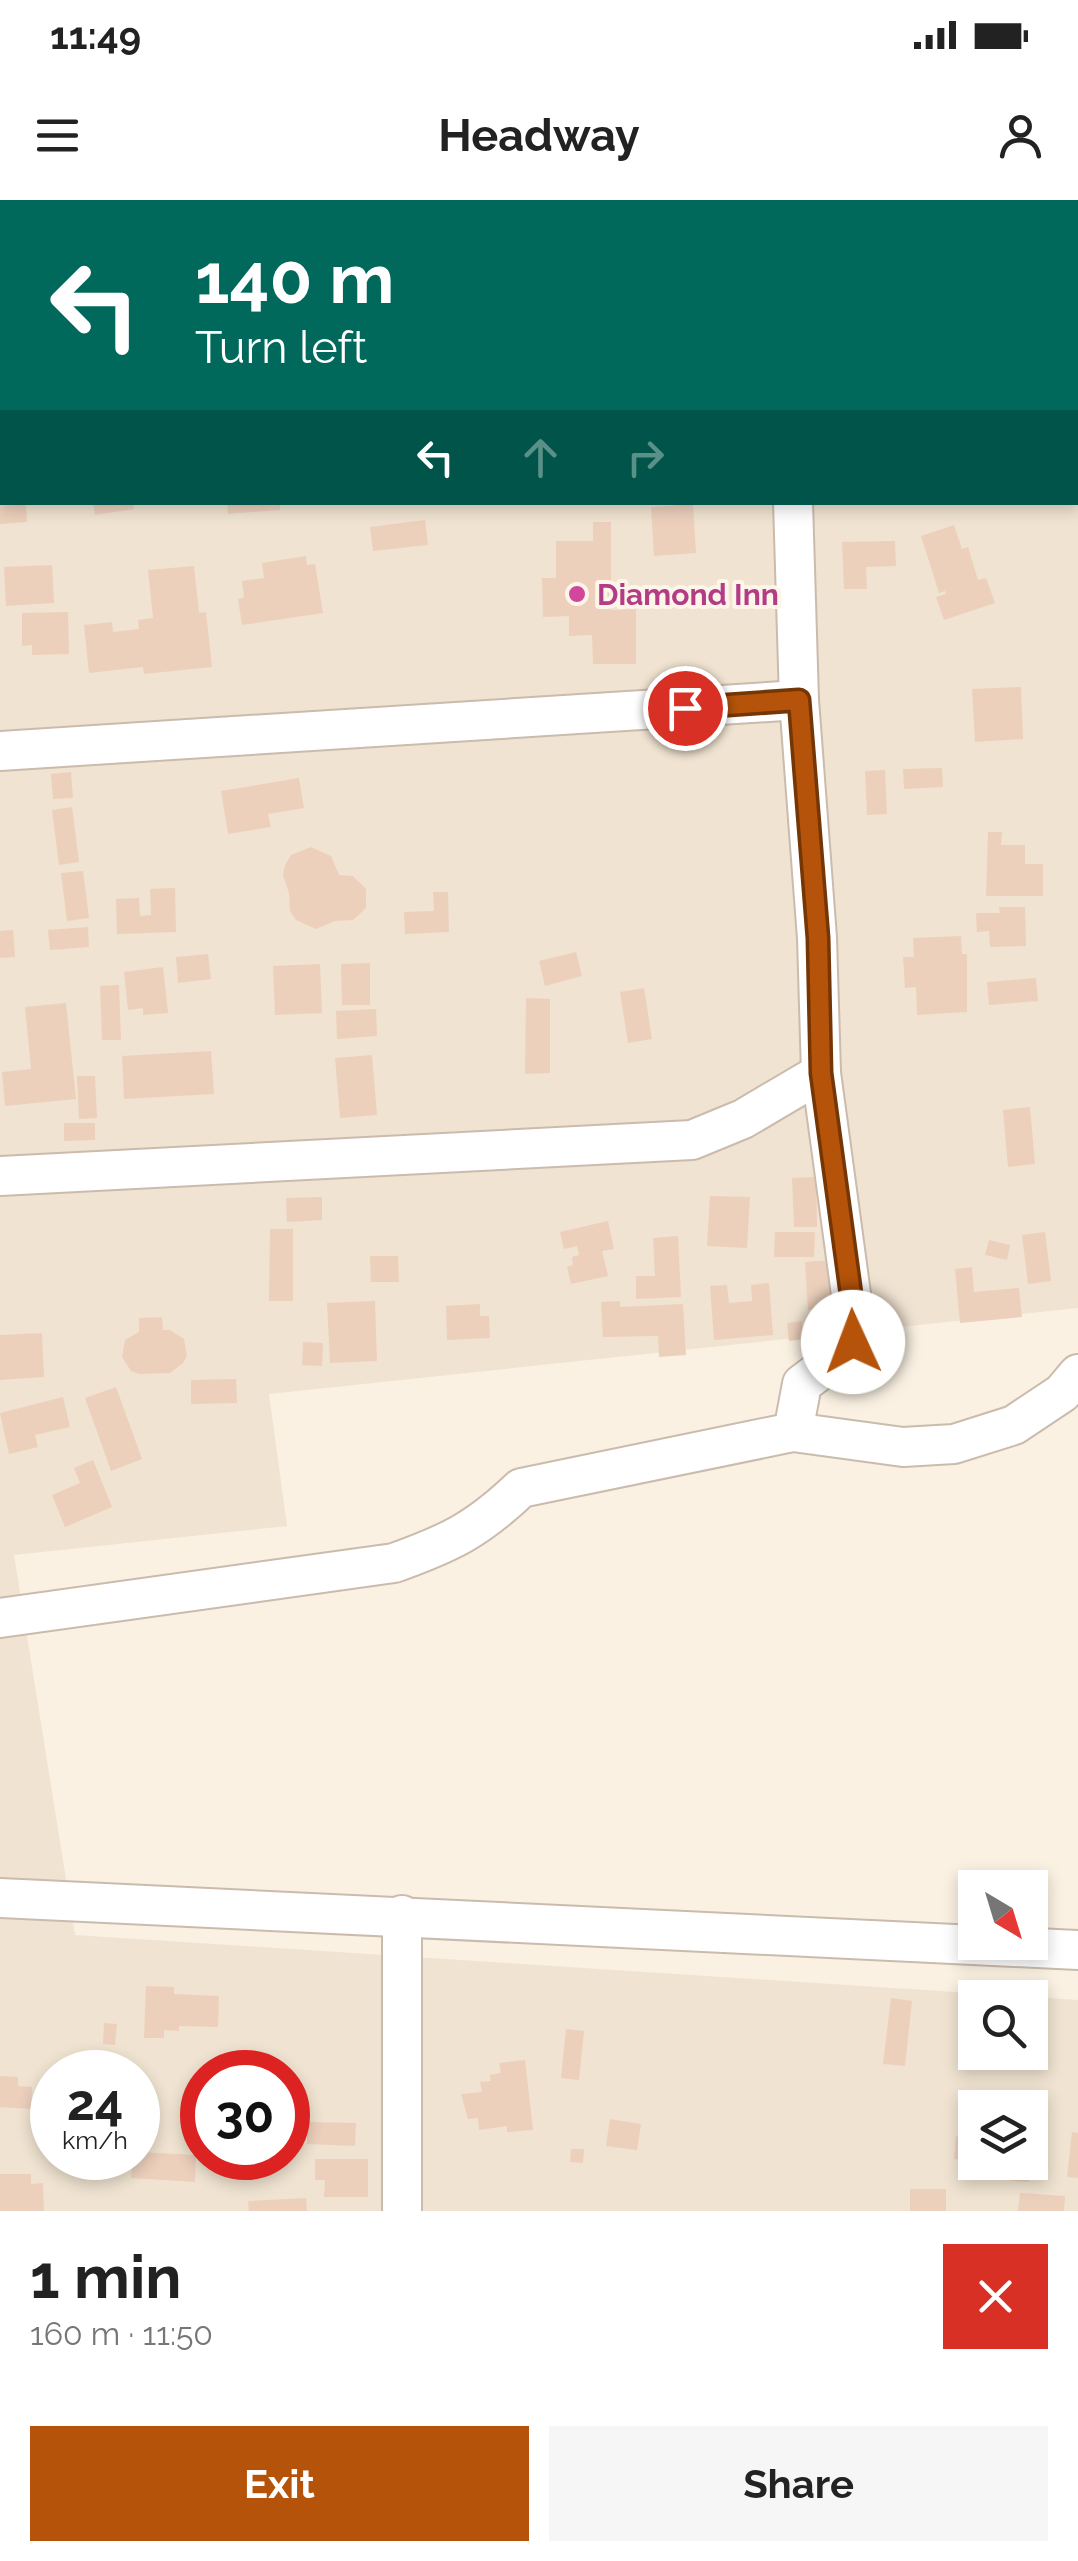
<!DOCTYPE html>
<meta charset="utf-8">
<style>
body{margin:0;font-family:Raleway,sans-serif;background:#f6f6f6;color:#222;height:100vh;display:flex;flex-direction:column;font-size:38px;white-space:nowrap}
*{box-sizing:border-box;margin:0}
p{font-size:32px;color:#767676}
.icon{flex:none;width:55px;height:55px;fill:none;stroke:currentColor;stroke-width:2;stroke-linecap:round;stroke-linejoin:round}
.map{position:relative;height:2011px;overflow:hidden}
.panel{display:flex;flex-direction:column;background:#fff;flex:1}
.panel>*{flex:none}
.banner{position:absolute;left:0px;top:0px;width:1080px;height:305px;box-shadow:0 5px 15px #0003;background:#00695c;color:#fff;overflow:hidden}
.needle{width:65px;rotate:142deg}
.buttons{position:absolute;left:958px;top:1670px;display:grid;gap:20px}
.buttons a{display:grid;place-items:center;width:90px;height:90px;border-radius:0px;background:#fff;box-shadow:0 5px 15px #0003;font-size:50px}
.speed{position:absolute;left:30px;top:1850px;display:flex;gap:20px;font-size:50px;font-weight:700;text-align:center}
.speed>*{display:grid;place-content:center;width:130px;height:130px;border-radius:50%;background:#fff;box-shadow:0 5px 15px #0003;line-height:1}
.speed small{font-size:25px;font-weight:400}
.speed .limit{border:15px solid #d22;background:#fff;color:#111}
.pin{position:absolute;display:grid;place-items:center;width:85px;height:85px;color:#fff;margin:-42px;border:5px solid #fff;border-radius:50%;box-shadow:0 2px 10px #0007}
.me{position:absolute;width:110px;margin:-55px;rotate:358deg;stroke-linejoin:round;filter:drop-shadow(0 0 8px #0008)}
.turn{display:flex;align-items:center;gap:35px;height:210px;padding:0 30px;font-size:45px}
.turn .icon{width:130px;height:130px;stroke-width:2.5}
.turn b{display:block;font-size:70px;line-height:85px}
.lanes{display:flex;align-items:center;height:95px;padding:0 30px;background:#0003;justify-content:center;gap:50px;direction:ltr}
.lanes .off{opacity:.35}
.round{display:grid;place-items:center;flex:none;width:105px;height:105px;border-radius:0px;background:#f6f6f6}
.overview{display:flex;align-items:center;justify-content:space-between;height:170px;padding:0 30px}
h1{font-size:60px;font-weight:700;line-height:75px}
.button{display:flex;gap:20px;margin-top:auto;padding:20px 30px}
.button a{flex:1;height:115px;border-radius:0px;background:#b45309;color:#fff;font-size:40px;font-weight:700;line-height:115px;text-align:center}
.button a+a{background:#f6f6f6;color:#222}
.status{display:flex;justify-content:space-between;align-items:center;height:70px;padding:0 50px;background:#fff;direction:ltr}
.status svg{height:28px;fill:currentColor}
header{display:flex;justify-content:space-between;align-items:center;height:130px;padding:0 30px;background:#fff;font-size:45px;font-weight:700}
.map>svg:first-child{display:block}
</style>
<div class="status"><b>11:49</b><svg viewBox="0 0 49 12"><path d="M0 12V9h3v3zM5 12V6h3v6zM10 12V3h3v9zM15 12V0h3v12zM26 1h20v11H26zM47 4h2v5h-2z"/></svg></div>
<header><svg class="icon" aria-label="menu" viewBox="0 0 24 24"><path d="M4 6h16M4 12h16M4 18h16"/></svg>Headway<svg class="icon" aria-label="person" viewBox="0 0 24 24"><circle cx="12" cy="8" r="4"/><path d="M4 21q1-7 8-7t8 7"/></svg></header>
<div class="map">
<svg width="1078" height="2011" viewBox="0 0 1078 2011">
<rect width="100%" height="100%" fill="#faf1e2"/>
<path fill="#f0e3d1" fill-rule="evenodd" d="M0,0H1078V1108L269,1194L287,1326L14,1355L75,1735L1078,1800V2011H0ZM2,2H1078V302H2ZM975,1798H1030V1852H975ZM52,1872H138V1958H52ZM202,1872H288V1958H202ZM975,1908H1030V1962H975Z"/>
<g fill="#ecd0bc">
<path d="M0,302H26L27,322L0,324Z"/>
<path d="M93,302H133L134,309L95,315Z"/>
<path d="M227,302H280V310L228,314Z"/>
<path d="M693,304L696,353L654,356L651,307Z"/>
<path d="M425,320L428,345L373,351L370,327Z"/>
<path d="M593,322H611V410L636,409V464H593L592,435L569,436V416L543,417L542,378H556V341H593Z"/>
<path d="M954,325L962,349L968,347L978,380L986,378L995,403L944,420L936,397L946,394L945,391L939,393L921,336Z"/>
<path d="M895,341L896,366L866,367L867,389H844L842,342Z"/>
<path d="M306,356L307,365L315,364L323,413L242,425L238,399L244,398L242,381L264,378L262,363Z"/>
<path d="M52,365L54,403L6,406L4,367Z"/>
<path d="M194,366L199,413L206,412L212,467L144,474L143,467L89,473L84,425L112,422L113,432L139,429L138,420L153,418L148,370Z"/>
<path d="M68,412L69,454L32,455V445L22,446V413Z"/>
<path d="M1021,487L1023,539L975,542L972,489Z"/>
<path d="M942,568L943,587L904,589L903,569Z"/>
<path d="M885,570L887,614L867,615L865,571Z"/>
<path d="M71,572L73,598L53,599L51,574Z"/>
<path d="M299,578L304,608L268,614L271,627L228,634L221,591Z"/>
<path d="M72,607L79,662L59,665L52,610Z"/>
<path d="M988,632H1002L1001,645H1025V664H1043V696H986Z"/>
<path d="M311,647L331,656L339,675L353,676L366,689V708L353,720L335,721L316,729L296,720L290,711L289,693L283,675L285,665L291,655Z"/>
<path d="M83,671L89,718L67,721L61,673Z"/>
<path d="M175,688L176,732L117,734L116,699L139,698L140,716L151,715L150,689Z"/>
<path d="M433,692H448L449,732L405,734L404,712L434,711Z"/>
<path d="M999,707H1025L1026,746L990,747L989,731L977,732L976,713H1000Z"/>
<path d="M88,727L89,747L50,750L48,730Z"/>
<path d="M13,730L15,757L0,758V731Z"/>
<path d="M961,736L962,754H967V812L917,815L916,787L905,788L903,757H914L913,738Z"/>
<path d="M576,752L582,776L545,786L539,761Z"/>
<path d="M208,754L211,779L178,783L176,757Z"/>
<path d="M370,763V805H342L341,764Z"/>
<path d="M320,764L322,813L275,815L273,766Z"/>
<path d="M163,767L168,813L143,815V808L128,810L124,772Z"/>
<path d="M1036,778L1038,801L989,805L987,782Z"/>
<path d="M119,785L121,840H102L100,786Z"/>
<path d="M644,788L652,839L628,843L620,792Z"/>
<path d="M526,798L550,799V873L525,874Z"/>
<path d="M66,803L76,899L5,906L2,872L31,869L25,807Z"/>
<path d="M376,809L377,836L337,839L336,811Z"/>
<path d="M211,851L214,894L124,899L122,856Z"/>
<path d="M372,855L377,915L340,918L335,858Z"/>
<path d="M77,876H95L97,918L79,919Z"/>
<path d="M1030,907L1035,964L1008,967L1003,910Z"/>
<path d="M64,923H95V940L64,941Z"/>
<path d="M816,977L817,1027H794L792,978Z"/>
<path d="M710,996L750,997L747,1048L707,1046Z"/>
<path d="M322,997V1020L287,1022L286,998Z"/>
<path d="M608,1021L614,1049L602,1051L608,1076L571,1084L567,1067L573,1065L572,1057L579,1055L577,1046L564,1049L560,1032Z"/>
<path d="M270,1029H293V1101H269Z"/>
<path d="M775,1032H815L814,1057H774Z"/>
<path d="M1045,1032L1051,1081L1028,1084L1022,1035Z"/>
<path d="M678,1036L681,1097L636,1099V1076H655L653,1038Z"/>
<path d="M989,1040L1010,1045L1007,1060L985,1055Z"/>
<path d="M370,1056H398L399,1082H371Z"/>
<path d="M833,1060L836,1108L808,1110L805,1062Z"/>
<path d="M972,1067L974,1092L1019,1088L1022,1117L960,1123L955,1069Z"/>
<path d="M769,1083L773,1135L714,1140L710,1086L727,1085L729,1103L752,1101L751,1085Z"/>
<path d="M375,1101L377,1161L330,1163L327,1103Z"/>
<path d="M620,1101V1107L683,1104L686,1155L659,1157L658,1136L603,1137L601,1102Z"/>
<path d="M480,1104V1116H489L490,1138L447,1140L446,1106Z"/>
<path d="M162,1117L163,1130H170L184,1139L187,1156L183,1163L170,1173L139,1174L131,1171L122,1157L125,1140L139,1132V1118Z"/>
<path d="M802,1121L804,1139L789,1141L787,1123Z"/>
<path d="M42,1133L44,1177L0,1180V1135Z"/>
<path d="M303,1142L323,1143L322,1166L302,1165Z"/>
<path d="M236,1179L237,1203L191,1204V1180Z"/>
<path d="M116,1187L142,1259L111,1271L85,1198Z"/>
<path d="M63,1197L70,1227L35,1235L38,1247L9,1254L0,1213Z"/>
<path d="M93,1260L112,1307L65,1327L52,1295L80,1283L74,1268Z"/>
<path d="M146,1786L174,1787V1794L219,1796L218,1827L179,1826V1831L164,1830V1838H144Z"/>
<path d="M891,1798L912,1801L905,1866L883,1864Z"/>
<path d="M104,1823L117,1824L115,1845L103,1844Z"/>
<path d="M566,1829L584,1831L579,1880L561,1878Z"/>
<path d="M525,1860L533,1930L507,1932V1926L479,1930L478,1918L468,1919L461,1894L482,1892L480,1882L491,1881L490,1875L501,1873L499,1863Z"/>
<path d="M0,1876L18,1877V1886L32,1887L31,1909L0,1907Z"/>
<path d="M610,1919L641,1924L637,1950L606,1946Z"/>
<path d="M307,1922L356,1923L355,1946L307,1944Z"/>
<path d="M1072,1932L1078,1933V1978L1067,1977Z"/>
<path d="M956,1936L972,1938L971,1961L954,1959Z"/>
<path d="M571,1949H584L583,1963L570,1962Z"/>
<path d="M138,1952L196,1955L195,1982L131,1978L133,1958H138Z"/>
<path d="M315,1959H368V1997H324L325,1980H315Z"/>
<path d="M1014,1967L1030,1968L1029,1982L1012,1981Z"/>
<path d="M0,1974H31V1984L43,1983L44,2011H0Z"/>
<rect x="910" y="1989" width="36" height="22"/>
<path d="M1020,1993L1065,1996L1064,2011H1018Z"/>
<path d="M306,1998L307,2011H249L248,2001Z"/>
</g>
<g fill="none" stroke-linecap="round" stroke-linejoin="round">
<g stroke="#cbbbad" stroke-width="42">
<g id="minor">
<path d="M1041,0V2"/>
<path d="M0,115L2,114"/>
<path d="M1078,213V216"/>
<path d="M0,551L799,500"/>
<path d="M0,976L692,940L743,919L821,873"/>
<path d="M793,1232L802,1184L846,1151L856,1131L821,873L817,738L799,500L793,302"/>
<path d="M0,1418L394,1363C450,1343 477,1330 521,1288L793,1232L903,1247L954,1244L1014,1225L1062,1193L1078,1174"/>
<path d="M0,1698L1078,1750"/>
<path d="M402,1715V2011"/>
</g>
</g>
<use href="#minor" stroke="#fff" stroke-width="38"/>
</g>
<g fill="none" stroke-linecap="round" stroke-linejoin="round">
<g stroke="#753606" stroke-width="25">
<path id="route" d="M685,508L799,500L818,738L821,873L856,1131L853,1142"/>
</g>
<use href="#route" stroke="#b45309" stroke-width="18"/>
</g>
<circle fill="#d1479c" stroke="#fdf5e7" stroke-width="4" cx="577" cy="394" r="10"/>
<g text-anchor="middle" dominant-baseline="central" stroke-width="8" stroke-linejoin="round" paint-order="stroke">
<g font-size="30" font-weight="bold" fill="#b23c85" stroke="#fdf5e7" text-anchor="start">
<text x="597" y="394">Diamond Inn</text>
</g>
</g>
</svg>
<div class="buttons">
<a><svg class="needle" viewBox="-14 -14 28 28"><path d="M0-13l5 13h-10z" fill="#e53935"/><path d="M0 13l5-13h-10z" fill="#767676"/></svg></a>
<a><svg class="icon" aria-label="search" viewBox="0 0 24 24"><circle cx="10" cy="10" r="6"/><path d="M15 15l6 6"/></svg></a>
<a><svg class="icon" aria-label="layers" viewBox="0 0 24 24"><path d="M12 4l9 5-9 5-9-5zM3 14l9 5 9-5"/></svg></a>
</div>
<div class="speed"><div>24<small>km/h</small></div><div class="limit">30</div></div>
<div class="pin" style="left:685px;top:508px;background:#d93025"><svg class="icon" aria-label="arrive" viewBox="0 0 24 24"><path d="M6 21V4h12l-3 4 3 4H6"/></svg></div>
<svg class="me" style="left:853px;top:1142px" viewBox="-20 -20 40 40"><circle r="19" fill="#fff"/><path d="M0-13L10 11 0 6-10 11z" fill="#b45309"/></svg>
<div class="banner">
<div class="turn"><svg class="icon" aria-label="left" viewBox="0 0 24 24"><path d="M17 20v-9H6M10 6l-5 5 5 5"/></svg><div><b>140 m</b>Turn left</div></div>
<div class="lanes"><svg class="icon" aria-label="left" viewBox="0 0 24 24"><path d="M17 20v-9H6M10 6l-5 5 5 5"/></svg><svg class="icon off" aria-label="ahead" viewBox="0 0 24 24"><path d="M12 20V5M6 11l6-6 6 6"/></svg><svg class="icon off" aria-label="right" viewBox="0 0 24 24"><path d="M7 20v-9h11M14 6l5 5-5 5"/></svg></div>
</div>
</div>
<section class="panel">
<div class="overview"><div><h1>1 min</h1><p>160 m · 11:50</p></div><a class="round" style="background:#d93025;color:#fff"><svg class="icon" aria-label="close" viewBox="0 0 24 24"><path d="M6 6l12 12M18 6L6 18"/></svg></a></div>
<div class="button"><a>Exit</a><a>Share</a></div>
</section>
